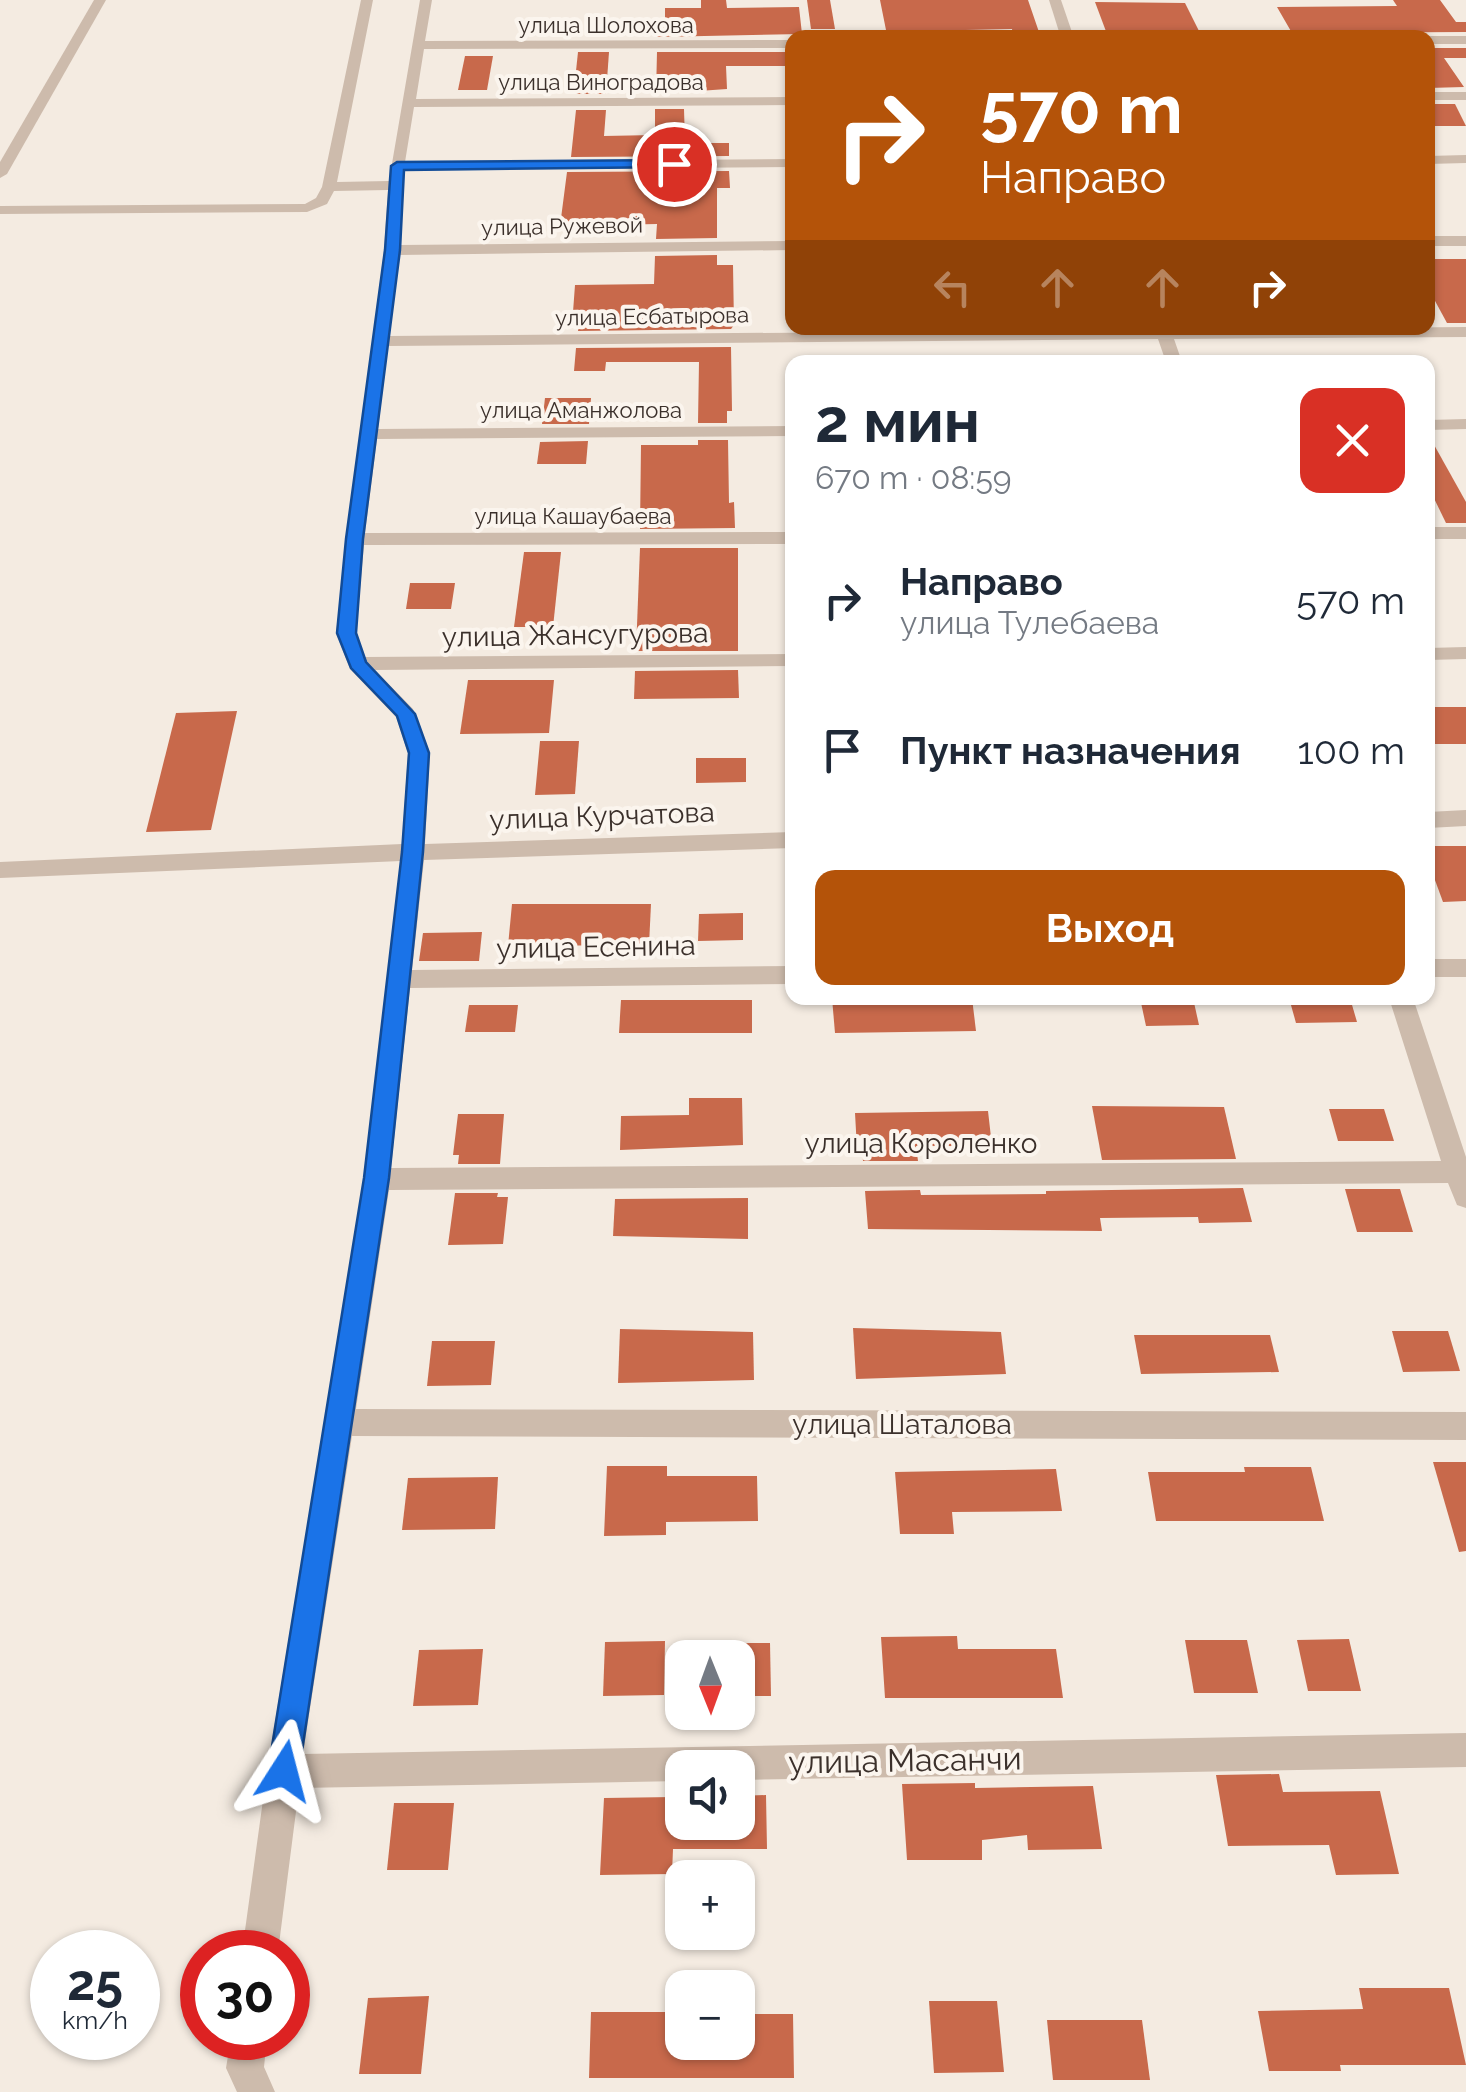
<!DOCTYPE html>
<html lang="ru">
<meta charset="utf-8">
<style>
body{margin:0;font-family:Raleway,sans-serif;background:#f2f2f3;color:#1f2937;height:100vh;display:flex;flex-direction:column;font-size:38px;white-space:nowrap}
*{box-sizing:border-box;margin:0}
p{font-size:32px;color:#747a83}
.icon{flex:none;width:55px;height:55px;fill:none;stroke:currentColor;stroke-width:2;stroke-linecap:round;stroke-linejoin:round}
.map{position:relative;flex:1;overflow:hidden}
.sheet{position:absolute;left:785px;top:355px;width:650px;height:650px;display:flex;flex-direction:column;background:#fff;border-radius:20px;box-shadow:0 2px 8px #0004}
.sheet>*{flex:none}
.top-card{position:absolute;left:785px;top:30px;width:650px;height:305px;border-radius:20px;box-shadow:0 2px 8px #0004;background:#b45309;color:#fff;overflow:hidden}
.needle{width:65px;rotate:179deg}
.buttons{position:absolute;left:665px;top:1640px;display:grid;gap:20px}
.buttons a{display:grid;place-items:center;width:90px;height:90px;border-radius:20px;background:#fff;box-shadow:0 2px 8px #0004;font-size:50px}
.speed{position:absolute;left:30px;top:1930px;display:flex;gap:20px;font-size:50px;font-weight:700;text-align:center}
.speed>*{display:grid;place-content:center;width:130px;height:130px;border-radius:50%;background:#fff;box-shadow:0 2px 8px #0004;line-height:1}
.speed small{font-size:25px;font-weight:400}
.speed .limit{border:15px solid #d22;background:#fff;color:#111}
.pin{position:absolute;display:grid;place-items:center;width:85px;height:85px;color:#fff;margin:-42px;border:5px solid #fff;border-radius:50%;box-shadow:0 2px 10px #0007}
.me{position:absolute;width:110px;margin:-55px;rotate:9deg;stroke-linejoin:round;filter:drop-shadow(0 0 8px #0008)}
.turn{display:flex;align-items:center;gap:35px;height:210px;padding:0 30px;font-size:45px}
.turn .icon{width:130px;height:130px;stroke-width:2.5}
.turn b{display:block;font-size:70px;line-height:85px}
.lanes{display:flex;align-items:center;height:95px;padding:0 30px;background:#0003;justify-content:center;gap:50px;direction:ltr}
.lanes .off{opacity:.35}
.round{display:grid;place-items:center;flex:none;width:105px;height:105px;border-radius:20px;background:#f2f2f3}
.head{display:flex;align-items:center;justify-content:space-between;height:170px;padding:0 30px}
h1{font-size:60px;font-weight:700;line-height:75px}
.action{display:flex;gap:20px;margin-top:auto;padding:20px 30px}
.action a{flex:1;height:115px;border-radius:20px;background:#b45309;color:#fff;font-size:40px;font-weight:700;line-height:115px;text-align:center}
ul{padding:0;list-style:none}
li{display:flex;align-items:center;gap:30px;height:150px;padding:0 30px}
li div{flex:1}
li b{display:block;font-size:38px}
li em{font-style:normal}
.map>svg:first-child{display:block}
</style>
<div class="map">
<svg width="1466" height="2092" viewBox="0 0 1466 2092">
<rect width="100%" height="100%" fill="#f4ebe1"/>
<g fill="#c8694b">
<path d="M701,0H726L727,8L799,7L802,34L657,37L658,27H665V8H701Z"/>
<path d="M807,0H830L835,29H811Z"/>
<path d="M880,0H1028L1040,35H1013L1012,29L919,31L920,35H887Z"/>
<path d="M1393,0H1440L1456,22H1466V32L1292,33L1277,7L1397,6Z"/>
<path d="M1095,2L1185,3L1200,33L1107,34Z"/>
<path d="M1428,48H1466V58H1444L1464,87L1428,88Z"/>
<path d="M578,52H609L606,94H577L574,90Z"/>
<path d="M657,52H792V66H726L727,89L656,94Z"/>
<path d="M465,56H493L487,90H458Z"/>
<path d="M1428,104H1455L1466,126H1428Z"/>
<path d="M655,109H684L685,143H729V156L571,157L576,110H606L604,136L655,135Z"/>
<path d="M729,171L730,188H717V238L656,239L657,224L560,226L567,172Z"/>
<path d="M717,255V265H733L734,325L731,329L578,331L580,312H573L575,285L654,284L655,256Z"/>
<path d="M1428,259H1466V323H1447L1428,288Z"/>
<path d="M731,347L732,411H727V423H698L699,362H606L605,371H574L576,348Z"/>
<path d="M545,398H591L589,424H542Z"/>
<path d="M1428,434L1466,502V523H1446L1428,486Z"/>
<path d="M698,440H728L729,503L734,502L735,528L640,529L641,445H698Z"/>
<path d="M588,441L586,464H537L540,442Z"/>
<path d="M640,548H738V651H636Z"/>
<path d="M524,552H561L553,627H514Z"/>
<path d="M410,583H455L451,609H406Z"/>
<path d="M738,670L739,698L634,699L635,671Z"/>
<path d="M468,680H554L549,733L460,734Z"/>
<rect x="1428" y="707" width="38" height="37"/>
<path d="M237,711L211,830L146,832L176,713Z"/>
<path d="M540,741H579L575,794L535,795Z"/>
<path d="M696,758H746V782L696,783Z"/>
<path d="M1428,846H1466V901L1443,902L1428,861Z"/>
<path d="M512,904H651L649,945L508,946Z"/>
<path d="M743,913V940L698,941L699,914Z"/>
<path d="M482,932L479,961H419L423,933Z"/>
<path d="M832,998H972L976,1031L835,1033Z"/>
<path d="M1140,998H1193L1199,1025L1146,1026Z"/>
<path d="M1289,998H1350L1357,1022L1296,1023Z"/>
<path d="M621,1000H752V1033H619Z"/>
<path d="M469,1005H518L515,1032H465Z"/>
<path d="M689,1098H742L743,1145L620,1150L621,1116L689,1115Z"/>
<path d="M1092,1106L1224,1107L1236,1159L1102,1160Z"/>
<path d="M1329,1109H1384L1394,1141H1338Z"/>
<path d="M988,1111L992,1146H916L918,1161H863L862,1149H857L855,1113Z"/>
<path d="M458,1114H504L500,1164H458L459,1155H453Z"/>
<path d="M1243,1188L1252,1222L1199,1223L1198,1217L1100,1218L1102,1231L868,1229L865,1191L920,1190L921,1195L1046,1194V1191Z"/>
<path d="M1345,1189H1400L1413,1232H1357Z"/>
<path d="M455,1193H498L497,1197H508L503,1244L448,1245Z"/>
<path d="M748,1198V1239L613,1236L615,1199Z"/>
<path d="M853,1328L1001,1332L1006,1374L856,1379Z"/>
<path d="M620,1329L753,1332L754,1380L618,1383Z"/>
<path d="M1392,1331H1448L1460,1371L1403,1372Z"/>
<path d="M1134,1335H1270L1279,1372L1141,1374Z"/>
<path d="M432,1341H495L491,1385L427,1386Z"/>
<path d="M1433,1462H1466V1551L1459,1552Z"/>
<path d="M607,1466H667V1476H757L758,1521L666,1522V1535L604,1536Z"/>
<path d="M1244,1467H1311L1324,1521H1156L1148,1472H1245Z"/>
<path d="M1056,1469L1062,1511L952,1512L954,1534H900L895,1472Z"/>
<path d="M498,1477L495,1529L402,1530L408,1478Z"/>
<path d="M957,1636L958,1649H1056L1063,1698H885L881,1637Z"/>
<path d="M1349,1639L1361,1691H1308L1297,1640Z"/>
<path d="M1185,1640H1247L1258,1693H1194Z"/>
<path d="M665,1641L664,1695L603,1696L605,1642Z"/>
<path d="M738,1643H770L771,1696H738Z"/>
<path d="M483,1649L478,1705L413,1706L419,1650Z"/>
<path d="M1279,1774L1283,1792L1380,1791L1399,1874L1336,1875L1329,1845L1228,1846L1216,1775Z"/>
<path d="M975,1783V1788L1093,1786L1102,1849L1028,1850L1027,1835L982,1840V1860H907L902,1784Z"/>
<path d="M766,1795L767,1849H673L672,1874L600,1875L604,1798L674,1797L673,1822H738V1796Z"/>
<path d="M394,1803H454L448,1870H387Z"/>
<path d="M1359,1988H1449L1466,2065H1340L1341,2071H1269L1258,2011L1363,2009Z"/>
<path d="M429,1996L421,2074H359L368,1998Z"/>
<path d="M929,2001H997L1004,2072L934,2073Z"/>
<path d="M591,2012H670L669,2042H738V2014H793L794,2078H589Z"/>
<path d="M1047,2020H1142L1150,2080H1053Z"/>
</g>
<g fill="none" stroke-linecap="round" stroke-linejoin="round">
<g fill="#cdbbac" fill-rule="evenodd">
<path d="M94,0H106L7,174L0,178V162Z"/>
<path d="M361,0H373L337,182L389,181L420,0H432L425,41L792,40V48L424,49L416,99L792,97V105L414,107L405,162L792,159V167L404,170L400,245L792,241V250L399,255L389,336L1466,327V337L1174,339L1182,362H1166L1158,339L388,346L378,429L792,426V436L377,439L365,533L792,532V544L364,545L356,633L365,657L792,654V666L375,670L413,709L430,753L425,844L792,832V848L424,860L412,970L792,966V984L410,988L391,1168L1441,1161L1389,998H1413L1466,1157V1208L1457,1205L1448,1183L389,1190L356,1409L1466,1412V1440L352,1436L303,1754L1466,1733V1767L738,1780V1768H682V1781L299,1788L278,1952H242L267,1771L364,1179L401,861L0,878V862L402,844L408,753L396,717L350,669L336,633L384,250L388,190L334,191L327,204L307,212L0,214V206L305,204L316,198L322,187Z"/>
<path d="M1049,0H1061L1074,38H1061Z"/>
<path d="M1428,36H1466V44H1428V38H1423Z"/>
<rect x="1428" y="92" width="38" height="8"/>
<path d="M1466,155V163L1428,164V156Z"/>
<rect x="1428" y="236" width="38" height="10"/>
<path d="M1466,419V429L1428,430V420Z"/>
<rect x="1428" y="527" width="38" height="12"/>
<path d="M1466,647V659L1428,660V648Z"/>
<path d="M1466,810V826L1428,828V812Z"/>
<rect x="1428" y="959" width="38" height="18"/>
<path d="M231,2038H267L264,2067L275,2092H237L226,2068Z"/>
</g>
</g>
<path fill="#1a73e8" stroke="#114b97" stroke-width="2.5" d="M674,160L679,161V167L404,170L400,250L363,539L356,633L366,662L415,714L429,753L423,852L389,1178L299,1771L294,1782L284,1787L273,1782L268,1771L364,1178L402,852L409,753L397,716L351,668L337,633L346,539L385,250L391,166L397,162Z"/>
<g text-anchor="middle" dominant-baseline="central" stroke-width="8" stroke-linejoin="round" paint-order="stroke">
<g font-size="22" fill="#3b302b" stroke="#fbf5ee">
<text x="606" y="25">улица Шолохова</text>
<text x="601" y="82">улица Виноградова</text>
<text transform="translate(562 226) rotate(-1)">улица Ружевой</text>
<text transform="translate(652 316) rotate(-1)">улица Есбатырова</text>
<text x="581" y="410">улица Аманжолова</text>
<text x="573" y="516">улица Кашаубаева</text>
</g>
<g font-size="28" fill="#3b302b" stroke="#fbf5ee">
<text transform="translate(575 635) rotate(-1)">улица Жансугурова</text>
<text transform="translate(602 816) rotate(-2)">улица Курчатова</text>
<text transform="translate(596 947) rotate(-1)">улица Есенина</text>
<text x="921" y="1143">улица Короленко</text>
<text x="902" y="1424">улица Шаталова</text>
</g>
<g font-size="32" fill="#3b302b" stroke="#fbf5ee">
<text transform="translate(905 1760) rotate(-1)">улица Масанчи</text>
</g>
</g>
</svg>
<div class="buttons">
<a><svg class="needle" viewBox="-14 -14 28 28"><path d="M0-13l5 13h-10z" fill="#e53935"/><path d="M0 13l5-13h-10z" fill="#747a83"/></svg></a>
<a><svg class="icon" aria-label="sound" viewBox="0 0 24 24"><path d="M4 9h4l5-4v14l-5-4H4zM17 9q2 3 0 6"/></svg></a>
<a>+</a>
<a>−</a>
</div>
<div class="speed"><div>25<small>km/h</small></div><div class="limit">30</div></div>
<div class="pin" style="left:674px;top:164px;background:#d93025"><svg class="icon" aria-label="arrive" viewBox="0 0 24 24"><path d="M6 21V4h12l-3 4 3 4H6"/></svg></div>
<svg class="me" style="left:284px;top:1771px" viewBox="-20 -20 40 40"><path d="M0-17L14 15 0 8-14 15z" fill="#1a73e8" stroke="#fff" stroke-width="4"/></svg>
<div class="top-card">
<div class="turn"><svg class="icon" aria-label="right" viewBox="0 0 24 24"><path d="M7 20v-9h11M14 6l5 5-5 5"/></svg><div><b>570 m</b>Направо</div></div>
<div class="lanes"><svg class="icon off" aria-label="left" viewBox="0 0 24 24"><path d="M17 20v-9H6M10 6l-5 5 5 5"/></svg><svg class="icon off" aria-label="ahead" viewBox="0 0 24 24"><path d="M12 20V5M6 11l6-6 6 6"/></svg><svg class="icon off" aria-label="ahead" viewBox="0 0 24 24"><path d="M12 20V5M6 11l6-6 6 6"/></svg><svg class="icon" aria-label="right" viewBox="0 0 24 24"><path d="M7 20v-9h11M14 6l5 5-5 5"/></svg></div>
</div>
<section class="sheet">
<div class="head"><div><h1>2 мин</h1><p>670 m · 08:59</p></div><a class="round" style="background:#d93025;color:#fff"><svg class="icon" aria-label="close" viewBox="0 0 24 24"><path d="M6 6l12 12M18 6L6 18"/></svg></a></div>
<ul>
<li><svg class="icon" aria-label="right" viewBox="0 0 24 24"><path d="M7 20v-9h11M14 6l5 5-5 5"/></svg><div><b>Направо</b><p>улица Тулебаева</p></div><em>570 m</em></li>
<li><svg class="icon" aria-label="arrive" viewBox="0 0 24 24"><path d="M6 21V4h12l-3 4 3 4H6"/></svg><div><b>Пункт назначения</b></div><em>100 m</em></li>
</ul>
<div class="action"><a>Выход</a></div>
</section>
</div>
